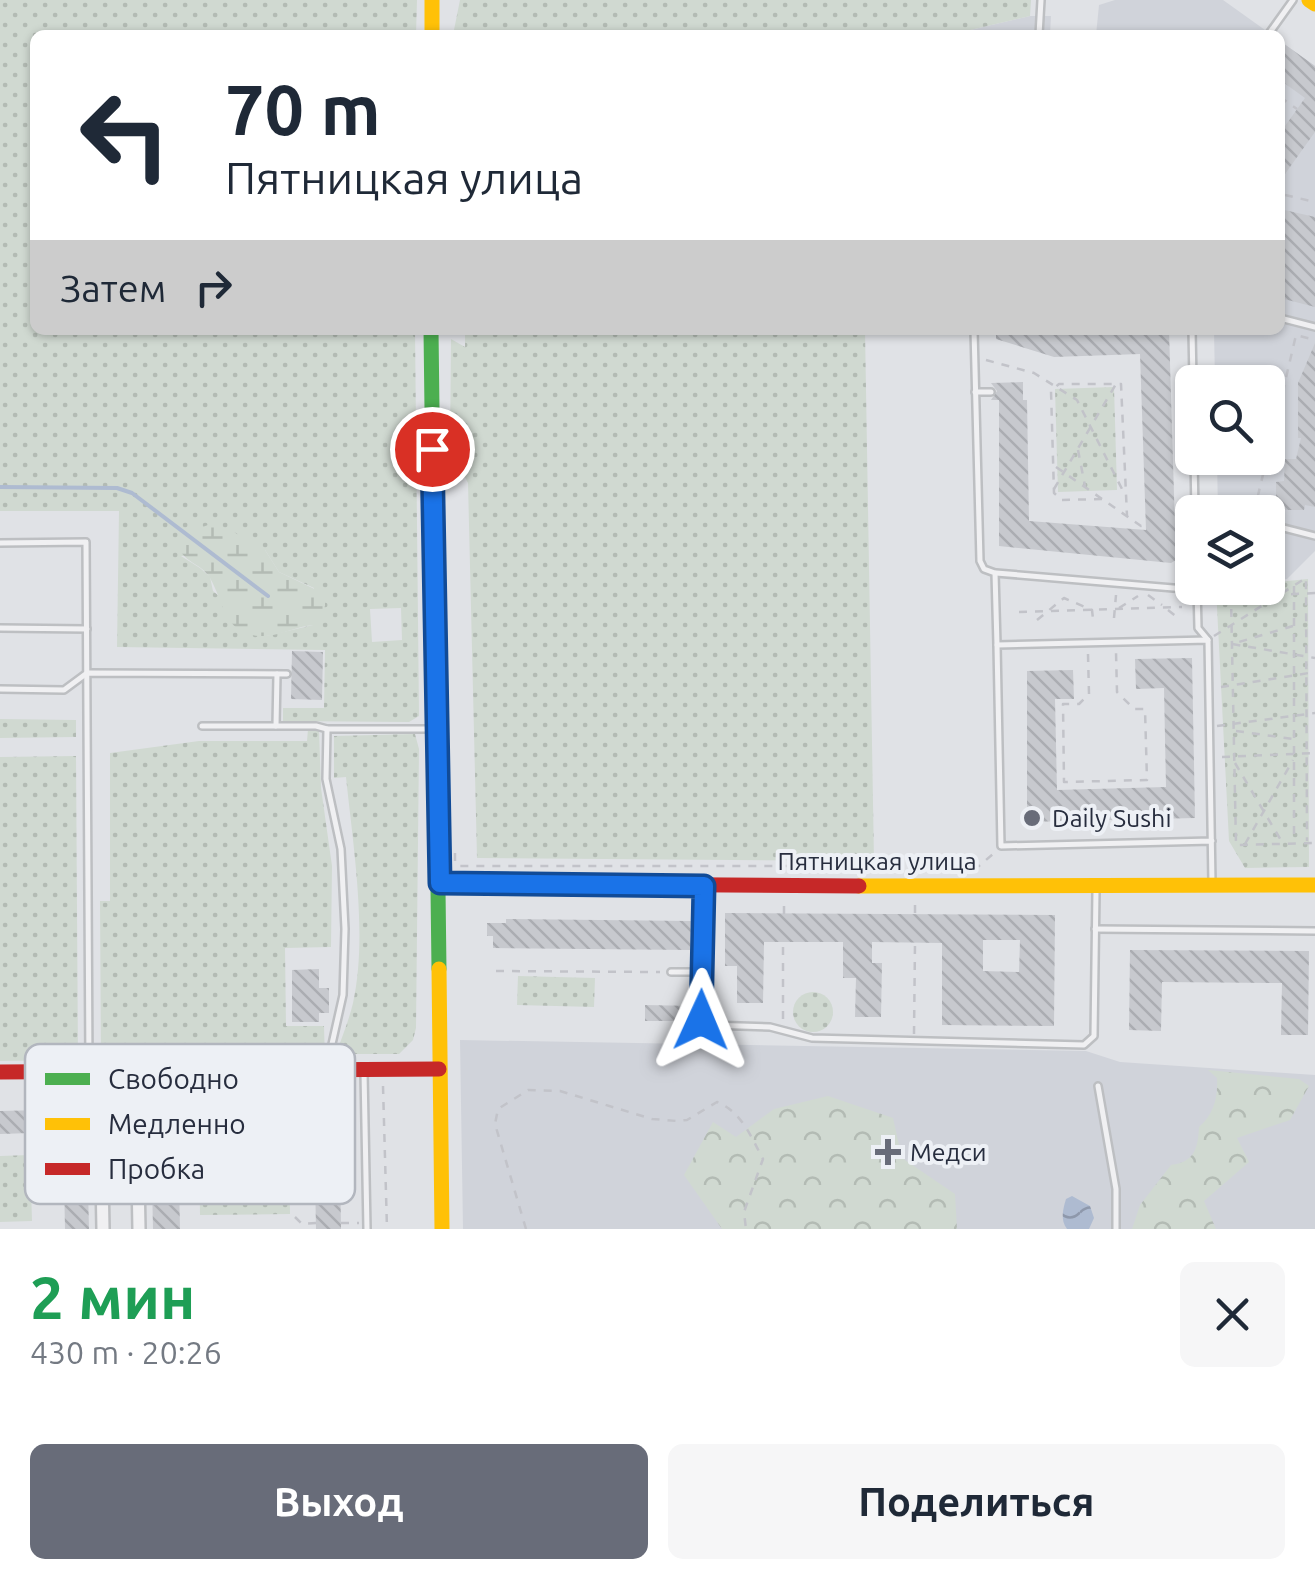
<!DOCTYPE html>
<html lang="ru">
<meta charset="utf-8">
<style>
body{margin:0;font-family:Ubuntu,sans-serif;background:#f6f6f7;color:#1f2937;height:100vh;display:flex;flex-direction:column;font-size:38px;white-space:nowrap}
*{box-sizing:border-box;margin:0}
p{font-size:32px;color:#747a83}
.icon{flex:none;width:55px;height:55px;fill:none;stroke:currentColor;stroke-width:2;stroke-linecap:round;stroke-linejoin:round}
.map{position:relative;height:1229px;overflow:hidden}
.panel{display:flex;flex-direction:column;background:#fff;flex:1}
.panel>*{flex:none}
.top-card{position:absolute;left:30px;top:30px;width:1255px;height:305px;border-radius:15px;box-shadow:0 2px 8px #0004;background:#fff;color:#1f2937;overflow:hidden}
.controls{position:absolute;left:1175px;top:365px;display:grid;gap:20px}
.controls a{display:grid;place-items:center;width:110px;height:110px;border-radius:15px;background:#fff;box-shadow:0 2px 8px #0004;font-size:50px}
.pin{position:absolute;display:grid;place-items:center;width:85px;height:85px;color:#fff;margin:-42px;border:5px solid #fff;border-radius:50%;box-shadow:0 2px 10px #0007}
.me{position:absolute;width:110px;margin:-55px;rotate:1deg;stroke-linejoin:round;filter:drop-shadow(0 0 8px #0008)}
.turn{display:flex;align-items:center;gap:35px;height:210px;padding:0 30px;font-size:45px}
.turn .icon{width:130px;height:130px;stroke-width:2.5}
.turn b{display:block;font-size:70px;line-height:85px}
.then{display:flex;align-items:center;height:95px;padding:0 30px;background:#0003;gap:20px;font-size:38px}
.round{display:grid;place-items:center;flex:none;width:105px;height:105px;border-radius:15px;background:#f6f6f7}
.head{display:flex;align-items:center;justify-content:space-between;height:170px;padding:0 30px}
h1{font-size:60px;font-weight:600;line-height:75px;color:#1e9e55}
.action{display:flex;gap:20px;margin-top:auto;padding:20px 30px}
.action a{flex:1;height:115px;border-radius:15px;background:#686c79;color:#fff;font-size:40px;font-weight:600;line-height:115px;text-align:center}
.action a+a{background:#f6f6f7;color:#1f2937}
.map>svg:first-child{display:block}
</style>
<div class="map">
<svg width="1315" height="1229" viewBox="0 0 1315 1229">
<defs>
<pattern id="green-dots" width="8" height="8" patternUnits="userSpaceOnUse" patternTransform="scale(2.5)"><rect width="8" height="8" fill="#d0d9d1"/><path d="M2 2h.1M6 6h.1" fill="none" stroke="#b3bbb4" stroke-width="1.8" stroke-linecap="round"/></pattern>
<pattern id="forest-crowns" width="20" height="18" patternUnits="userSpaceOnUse" patternTransform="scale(2.5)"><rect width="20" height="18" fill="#d0d9d1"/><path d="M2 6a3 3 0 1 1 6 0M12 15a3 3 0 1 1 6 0" fill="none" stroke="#b3bbb4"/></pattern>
<pattern id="wetland-marsh" width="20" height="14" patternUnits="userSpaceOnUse" patternTransform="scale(2.5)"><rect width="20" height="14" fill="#d0d9d1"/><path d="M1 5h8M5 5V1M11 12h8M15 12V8" fill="none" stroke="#b3bbb4"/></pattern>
<pattern id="water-waves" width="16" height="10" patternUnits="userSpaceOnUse" patternTransform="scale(2.5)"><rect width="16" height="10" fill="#aebbd1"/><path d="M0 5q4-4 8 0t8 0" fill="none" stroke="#8e98ab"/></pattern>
<pattern id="building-back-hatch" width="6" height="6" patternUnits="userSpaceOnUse" patternTransform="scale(2.5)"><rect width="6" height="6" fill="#c7c9ce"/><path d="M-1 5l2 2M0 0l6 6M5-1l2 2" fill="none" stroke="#abadb2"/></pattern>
</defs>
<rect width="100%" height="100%" fill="#e0e2e6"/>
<g fill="#d0d3da">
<path d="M1115,0H1223L1272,35H1096L1099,5Z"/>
<path d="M1030,16H1051L1050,35H949Z"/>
<path d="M1280,41L1315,66V551L1287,579L1268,580V512H1218L1217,458H1268V382H1215L1214,330H1280Z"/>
<path d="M460,1040L1086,1051L1120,1062L1315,1075V1229H463Z"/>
</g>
<g fill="url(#green-dots)" fill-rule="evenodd">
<path d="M0,0H417L416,35H35V330H415L419,716L409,722L283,721V708H324L325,650L117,647L119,511H0ZM265,550L279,572L314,588L313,625L266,636L213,591L210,577L200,568L181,556ZM401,608L402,640L372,642L370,609Z"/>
<path d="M460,0H1031L1030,16L949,35H453Z"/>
<path d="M465,330H865L874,861L477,858L468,483L450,449L451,339L465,347Z"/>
<path d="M1114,387L1117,490L1058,492L1055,389Z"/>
<path d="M1308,579L1309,867L1245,868L1229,841L1216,588H1268V583Z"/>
<path d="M0,719L76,720V737L0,738Z"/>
<path d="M308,729H319L321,788L332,866L331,947L285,948L286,1026H324L325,1061L101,1063L100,901H110V753L199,741H307Z"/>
<path d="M415,734L419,749L416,1028L413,1040L399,1054H336C342,1037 349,1020 353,1003C368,936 353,845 346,777L334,778V736Z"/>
<path d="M76,756L78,1060L0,1061V757Z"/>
<path d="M518,976L595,978L594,1007L517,1005Z"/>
<circle cx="813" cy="1012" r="20"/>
<path d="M289,1146L290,1214L200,1215L199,1148Z"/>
<path d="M30,1155L32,1221L0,1222V1156Z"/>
</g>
<g fill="url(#forest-crowns)">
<path d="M1208,1070L1299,1079L1309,1086L1290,1120L1237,1138L1249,1162L1204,1201L1216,1229H1132L1140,1205L1171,1165C1194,1162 1198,1149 1199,1127C1214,1114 1218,1098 1217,1078Z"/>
<path d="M828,1096L893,1118L902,1158L955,1194L957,1229H722L684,1175L713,1122L736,1137L774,1109Z"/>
</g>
<path fill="url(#wetland-marsh)" d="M208,525L232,531L265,550L279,572L325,594V606L314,625C297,626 282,635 266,636C224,638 225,604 210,578C200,562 183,563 177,544L183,534Z"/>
<path fill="url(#water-waves)" d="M1072,1196L1090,1206L1094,1218L1089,1229H1067C1060,1220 1063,1209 1066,1199Z"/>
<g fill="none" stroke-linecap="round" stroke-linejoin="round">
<path stroke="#aebbd1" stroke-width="4" d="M0,487L117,488L132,493L268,596"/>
</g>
<g fill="url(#building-back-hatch)" fill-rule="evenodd">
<path d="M1280,41L1315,66V132L1280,181V133L1305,98L1280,80Z"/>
<path d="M1280,209L1315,217V307L1280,298Z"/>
<path d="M996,330H1169L1176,560L1171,563L999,546V400H991L997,391L991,383L1023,382V400H1027L1029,521L1146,530L1140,354L1054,357L996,339Z"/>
<path d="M1315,343V507L1305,505L1304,510H1276V482L1284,481L1285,459H1296L1301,438H1298V383Z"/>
<path d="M292,651L323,652L322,700L291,699Z"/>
<path d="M1192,658L1195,818L1027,822V671L1073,670L1074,699H1055L1057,790L1166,787L1164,688L1136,689L1135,659Z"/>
<path d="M725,913L1055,915L1054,1026L942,1025V943L872,942V963H882L881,1017H855L856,978H843V942H764L763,1003H737V966H725ZM983,940H1020L1019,972L983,971Z"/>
<path d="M506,919L691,921L690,950L493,948V936H487V923H506Z"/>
<path d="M1130,950L1309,951L1308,1035H1281L1282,983L1162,982L1161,1031L1129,1030Z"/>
<path d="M319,969V988H329V1013H319V1022H292V970Z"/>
<path d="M645,1005L695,1006V1021H645Z"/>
<path d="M339,1099L341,1229H316L314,1125L178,1127V1149L151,1150V1103Z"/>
<path d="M86,1109L89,1229H65L63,1132L0,1134V1111Z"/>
<path d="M152,1183H179L180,1229H153Z"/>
</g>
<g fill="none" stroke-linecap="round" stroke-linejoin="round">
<g stroke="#bdbfc2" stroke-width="10">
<g id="lane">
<path d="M1039,35L1041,0"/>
<path d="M1268,35L1293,0"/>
<path d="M1280,318L1315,327"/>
<path d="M974,330L980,561L984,569L995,573L997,645"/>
<path d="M1192,330L1193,382"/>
<path d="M975,392H991"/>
<path d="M1194,458L1195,512"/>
<path d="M1268,524L1315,536"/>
<path d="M0,543L86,542L89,1068"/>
<path d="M996,573L1197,590"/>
<path d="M1197,588L1198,628L1208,640"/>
<path d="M0,628L87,629"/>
<path d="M0,689L64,690L87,673L287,674"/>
<path d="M202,726H316L327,729"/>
<path d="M276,726L277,674"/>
<path d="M1212,883L1208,640L997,645L1001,846L1212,841"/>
<path d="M1095,929L1315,931"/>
<path d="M671,972H702L704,888"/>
<path d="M702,972L701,1020L708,1025L770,1027L812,1038L1084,1045L1094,1036L1096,891"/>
<path d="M332,1044L343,995L345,929L341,849L326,779L327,729H431"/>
<path d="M364,1072L367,1229"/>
<path d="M1098,1086L1116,1189V1229"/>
</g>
</g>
<g stroke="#bdbfc2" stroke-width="16">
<g id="street">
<path d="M100,1071L103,1229"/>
<path d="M136,1071L139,1229"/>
</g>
</g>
<g stroke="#c2c3c9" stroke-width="2.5" stroke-dasharray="8 8" stroke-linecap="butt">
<path d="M1280,97L1297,109"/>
<path d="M1285,195L1315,202"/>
<path d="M986,360L1034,373L1077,400L1125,495"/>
<path d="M1078,450L1085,486"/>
<path d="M1268,455L1296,335L1315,340"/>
<path d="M1056,467L1141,526L1146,525"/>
<path d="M1054,489L1116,384"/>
<path d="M1102,499L1062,500L1054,493L1051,391L1059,384H1121L1127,516"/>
<path d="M1254,512L1267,458"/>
<path d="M1175,525L1192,524"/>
<path d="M1294,586V842"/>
<path d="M1315,593L1231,597L1236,845L1315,843"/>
<path d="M1148,595L1162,605"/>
<path d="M1207,598L1229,597"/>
<path d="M1119,608L1138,596"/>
<path d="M1168,610L1177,617"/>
<path d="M1019,612L1182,607"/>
<path d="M1114,618L1116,595"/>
<path d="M1037,620L1064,598L1092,610L1093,619"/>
<path d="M1293,626L1232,644L1315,658"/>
<path d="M1214,636L1306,578L1307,841"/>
<path d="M1088,654L1089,694L1079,704H1063L1064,782L1147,780L1145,709H1134L1117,692L1116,652"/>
<path d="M1221,687L1315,672"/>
<path d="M1217,726L1315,713"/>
<path d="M1236,731L1293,739"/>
<path d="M1222,757L1315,753"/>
<path d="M1235,763L1282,842"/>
<path d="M1074,821L1075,834"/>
<path d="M1245,844L1293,760"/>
<path d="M455,853V862L459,866H979L993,854"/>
<path d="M915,913V902"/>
<path d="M784,914V902"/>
<path d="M496,971L660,972"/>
<path d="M783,1019V942"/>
<path d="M914,1034L915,943"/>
<path d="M383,1086L387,1229"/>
<path d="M295,1217L302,1224L316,1223"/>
<path d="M341,1223H359"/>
<path d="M526,1229L495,1124L498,1109L528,1090L560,1091L652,1119L677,1121L687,1120L717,1102C742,1112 751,1137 763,1159L744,1212L746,1229"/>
</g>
<use href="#lane" stroke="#f0f0f2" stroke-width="5"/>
<use href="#street" stroke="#f0f0f2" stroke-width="11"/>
<path stroke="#4caf50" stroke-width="15" d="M431,330L439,969"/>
<g stroke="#ffc107" stroke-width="15">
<path d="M432,0V35"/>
<path d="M1309,0L1315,4"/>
<path d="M859,886L1315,885"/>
<path d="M439,969L442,1229"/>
</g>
<g stroke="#c62828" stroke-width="15">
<path d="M439,883L859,886"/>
<path d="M0,1072L439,1069"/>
</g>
</g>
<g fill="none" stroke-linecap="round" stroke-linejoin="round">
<g stroke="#114b97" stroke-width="25">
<path id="route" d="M432,449L440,883L704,886L701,1020"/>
</g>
<use href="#route" stroke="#1a73e8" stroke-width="18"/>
</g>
<g fill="#686c79" stroke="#edf0f5" stroke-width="4">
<circle cx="1032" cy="818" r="10"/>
<path d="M883 1137h10v10h10v10h-10v10h-10v-10h-10v-10h10z"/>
</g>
<g text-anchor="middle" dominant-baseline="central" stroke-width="8" stroke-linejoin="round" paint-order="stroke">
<g font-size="25" fill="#272d3e" stroke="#edf0f5" text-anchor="start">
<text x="1052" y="818">Daily Sushi</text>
<text x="910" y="1152">Медси</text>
</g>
<g font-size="25" fill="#272d3e" stroke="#edf0f5">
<text x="877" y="861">Пятницкая улица</text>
</g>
</g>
<rect x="25" y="1044" width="330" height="160" rx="15" fill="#edf0f5" stroke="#b2b6be" stroke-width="2.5"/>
<rect x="45" y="1073" width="45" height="12" fill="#4caf50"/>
<rect x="45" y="1118" width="45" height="12" fill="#ffc107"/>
<rect x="45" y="1163" width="45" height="12" fill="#c62828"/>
<g font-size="28" fill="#272d3e">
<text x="108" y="1089">Свободно</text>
<text x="108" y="1134">Медленно</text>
<text x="108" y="1179">Пробка</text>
</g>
</svg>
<div class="controls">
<a><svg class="icon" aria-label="search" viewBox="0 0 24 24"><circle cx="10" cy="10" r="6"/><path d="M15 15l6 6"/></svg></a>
<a><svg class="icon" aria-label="layers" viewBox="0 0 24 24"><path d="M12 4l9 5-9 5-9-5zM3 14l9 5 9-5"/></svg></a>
</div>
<div class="pin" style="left:432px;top:449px;background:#d93025"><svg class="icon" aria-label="arrive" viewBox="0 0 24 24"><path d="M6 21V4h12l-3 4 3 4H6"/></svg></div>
<svg class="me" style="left:701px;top:1020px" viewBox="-20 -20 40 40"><path d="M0-17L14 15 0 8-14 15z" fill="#1a73e8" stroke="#fff" stroke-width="4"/></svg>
<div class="top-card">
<div class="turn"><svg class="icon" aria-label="left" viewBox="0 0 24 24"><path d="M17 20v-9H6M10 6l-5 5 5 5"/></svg><div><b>70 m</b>Пятницкая улица</div></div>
<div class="then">Затем<svg class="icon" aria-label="right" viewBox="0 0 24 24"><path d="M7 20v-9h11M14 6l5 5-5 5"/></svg></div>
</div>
</div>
<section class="panel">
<div class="head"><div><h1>2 мин</h1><p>430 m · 20:26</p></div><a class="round"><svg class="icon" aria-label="close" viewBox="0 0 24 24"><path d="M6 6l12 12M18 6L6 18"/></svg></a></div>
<div class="action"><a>Выход</a><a>Поделиться</a></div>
</section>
